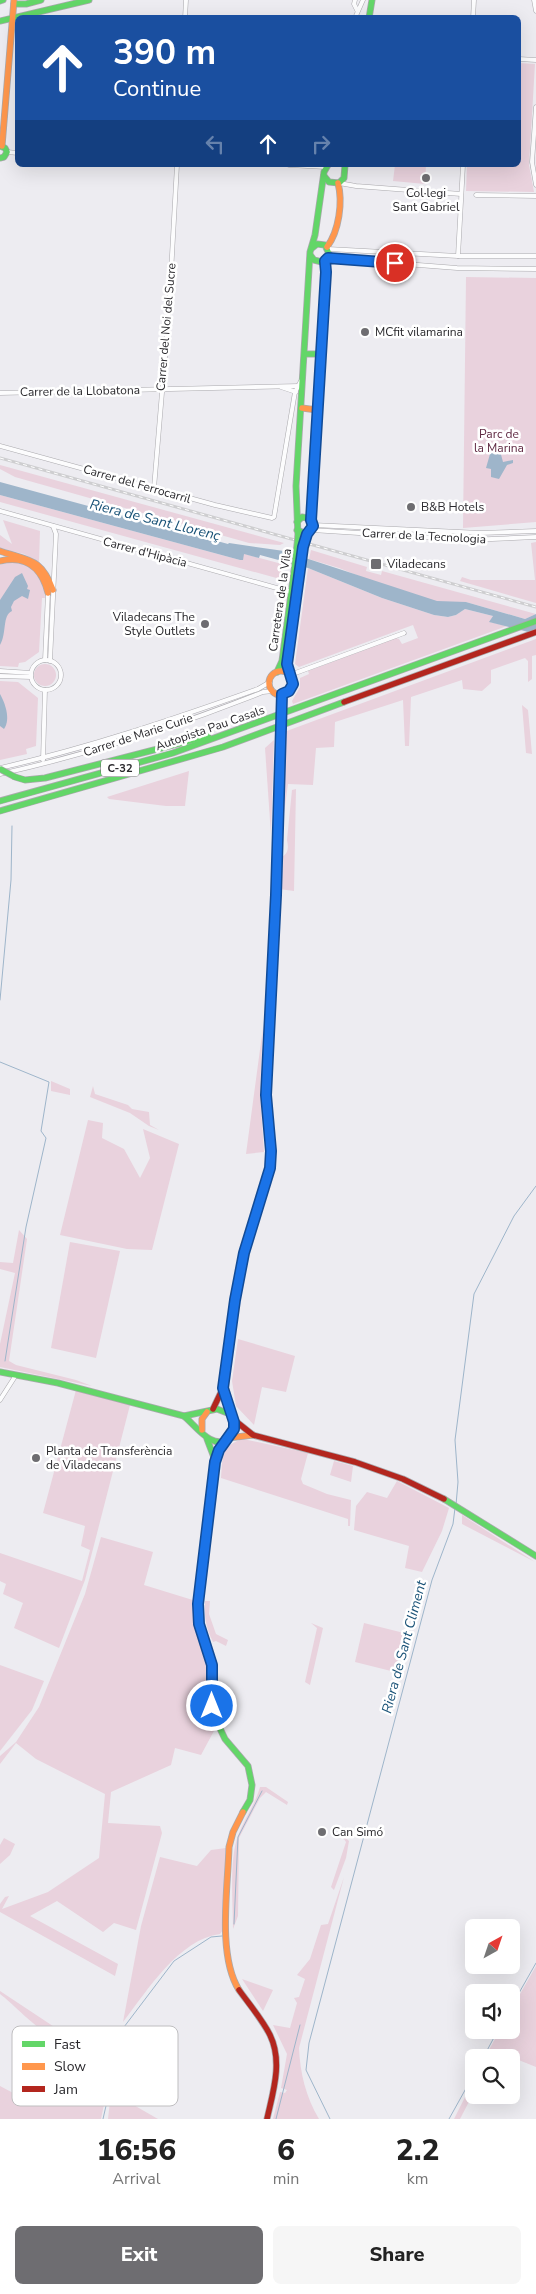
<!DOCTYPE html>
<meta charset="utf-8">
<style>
body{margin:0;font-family:"Nunito Sans",sans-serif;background:#f6f6f6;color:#222;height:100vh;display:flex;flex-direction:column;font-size:19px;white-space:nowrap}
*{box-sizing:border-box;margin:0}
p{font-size:16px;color:#767676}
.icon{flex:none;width:28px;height:28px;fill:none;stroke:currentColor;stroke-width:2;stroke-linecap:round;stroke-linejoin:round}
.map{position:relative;height:2119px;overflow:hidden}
.panel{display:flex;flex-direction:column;background:#fff;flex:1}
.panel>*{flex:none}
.hud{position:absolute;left:15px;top:15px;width:506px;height:152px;border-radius:8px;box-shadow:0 5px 20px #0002;background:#1a4fa0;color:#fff;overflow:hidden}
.needle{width:32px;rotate:40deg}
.tools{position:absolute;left:465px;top:1919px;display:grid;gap:10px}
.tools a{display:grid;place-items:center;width:55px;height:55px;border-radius:8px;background:#fff;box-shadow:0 5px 20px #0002;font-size:25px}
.pin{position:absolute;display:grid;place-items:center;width:42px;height:42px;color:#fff;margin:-21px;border:2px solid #fff;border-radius:50%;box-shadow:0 1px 5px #0007}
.me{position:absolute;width:55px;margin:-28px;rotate:0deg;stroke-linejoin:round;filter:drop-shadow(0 0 4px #0008)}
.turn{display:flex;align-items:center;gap:18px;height:105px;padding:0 15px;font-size:22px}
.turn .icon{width:65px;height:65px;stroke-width:2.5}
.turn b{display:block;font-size:35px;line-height:42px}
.lanes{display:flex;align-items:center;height:48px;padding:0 15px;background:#0003;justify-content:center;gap:25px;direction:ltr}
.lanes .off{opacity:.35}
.eta{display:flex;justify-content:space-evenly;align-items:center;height:85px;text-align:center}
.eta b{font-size:30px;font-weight:800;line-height:35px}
.button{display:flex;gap:10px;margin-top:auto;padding:10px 15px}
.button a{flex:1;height:58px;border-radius:8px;background:#6e6d71;color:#fff;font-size:20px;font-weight:800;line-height:58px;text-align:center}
.button a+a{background:#f6f6f6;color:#222}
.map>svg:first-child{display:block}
</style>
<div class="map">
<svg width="536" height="2119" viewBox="0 0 536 2119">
<rect width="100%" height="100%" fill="#edecf1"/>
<g fill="#e9d2dd">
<path d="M519,63L535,64L529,165L534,192L466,191L467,165H519Z"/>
<path d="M395,165H426L425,184L393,181Z"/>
<path d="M466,277L536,278V522L463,528Z"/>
<path d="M0,465L284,543L280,545L249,543L15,477L0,469Z"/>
<path d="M0,495L240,560L241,553L282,564L280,579L0,502Z"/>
<path d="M3,520L40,531L39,562L24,554L0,548V535L12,544Z"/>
<path d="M536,542V603L460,581L462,577L471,580H535L531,543Z"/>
<path d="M311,550L367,567L366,571L381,575L382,571L536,614L525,619L466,602L441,604L396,591L339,568L309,559Z"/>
<path d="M9,562C33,561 45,575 45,598H42L39,652L25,662L19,663L18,667L0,666V565Z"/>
<path d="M308,568L382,598L434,615L448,617L456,615L465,609L493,616L490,622L507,626L293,704L292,701L300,687V678L309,674L308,671L396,638L399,639L402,644L418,638L413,625L299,667L295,664Z"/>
<path d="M536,639V655L532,656V679L528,682V661L525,658L491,670V683L482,691L463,689L462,680L411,697L409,746H405L403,700L335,722L334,747L316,748L313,785L288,784L280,843L284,732Z"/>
<circle cx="45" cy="675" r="11"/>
<path d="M0,681L18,682L38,698L36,746L26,749L27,754L0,760Z"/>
<path d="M522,705L528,710L532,754L526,753Z"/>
<path d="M274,740L271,835L265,748Z"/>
<path d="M189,771L185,806H166L109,799L107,797Z"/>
<path d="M296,789L294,891L279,889V859C288,854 289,850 287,840L292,790Z"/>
<path d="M263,1027L260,1092L264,1152L246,1154Z"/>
<path d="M51,1081L70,1089V1095L51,1091Z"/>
<path d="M93,1086L95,1094L128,1105L132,1109L149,1112L150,1125L159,1130L149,1126L130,1113L90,1097Z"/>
<path d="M88,1120L103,1123L102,1138L124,1149L140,1178L150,1158L143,1129L179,1144L152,1250L127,1249L60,1235Z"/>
<path d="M19,1230L27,1239L9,1361L16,1365L76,1380L92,1386L0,1367V1344L15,1273L0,1269V1262L13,1263Z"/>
<path d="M70,1242L120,1251L96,1358L51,1348Z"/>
<path d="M238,1339L295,1356L286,1392L262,1387L254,1425L236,1406L232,1381Z"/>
<path d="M76,1390L130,1405L85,1580L59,1648L14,1628L23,1603L3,1594L6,1584L0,1581V1553L82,1581L90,1550L81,1546L85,1526L43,1513Z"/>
<path d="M243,1439L308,1453L301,1479L303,1484L327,1494L351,1500L350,1526H348V1519L221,1478C223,1457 220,1446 243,1439Z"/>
<path d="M334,1461L353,1466L351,1482L330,1475Z"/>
<path d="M397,1481L449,1508L442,1531L422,1572L405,1568L409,1546L354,1530L356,1506L367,1492L387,1498Z"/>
<path d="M462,1515L535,1562L462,1524Z"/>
<path d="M101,1537L153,1552L144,1585L196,1601L197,1628L206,1654L210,1674L208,1700L215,1729L201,1755L175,1748L171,1765L111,1792L108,1823L160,1826L162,1833L136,1930L114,1923L103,1932L57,1901L30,1916L118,1964L115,1976L0,1912V1904L5,1897L9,1896L2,1909L48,1892L99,1858L105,1794L36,1759L16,1743L0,1764V1756L16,1742L39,1707L85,1594Z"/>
<path d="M205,1601H210L209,1614L216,1634L228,1640L226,1646L216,1641L213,1642C206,1628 204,1616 205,1601Z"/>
<path d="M311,1623L323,1628L310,1685L305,1682L317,1628Z"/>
<path d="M364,1623L404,1633L395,1672L355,1662Z"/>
<path d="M0,1665L44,1681L32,1710L0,1751Z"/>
<path d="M260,1787H266L288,1802L287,1805L266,1792L260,1798L239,1838L238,1916L233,1929C233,1904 229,1859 238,1836C244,1819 255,1805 260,1787Z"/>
<path d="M339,1832L349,1841L346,1858L334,1890L331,1887L346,1842Z"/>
<path d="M4,1838L15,1844L10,1855L0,1864V1845Z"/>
<path d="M226,1848L223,1930L220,1934C179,1939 147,1991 123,2022L141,1926L160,1857L197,1866L211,1850Z"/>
<path d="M344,1877L299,2048C300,2073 306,2097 319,2119H273L280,2092L285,2093L287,2090L281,2088L287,2054L273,2025L290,2028L297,2003L294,1998L299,1997L305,1979L297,1975L310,1959L321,1925L328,1924Z"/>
<path d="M536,1966V2067L496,2051L492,2057H485L500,2030H511V2010Z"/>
<path d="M242,1979L273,1990L263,2011Z"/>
<path d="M0,1991L71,2038L68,2042C50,2044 16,2006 0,1994Z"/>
<path d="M84,2032L110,2050L115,2051L101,2119H0V2086L17,2095L62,2080L66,2058L74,2062L86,2043L78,2037Z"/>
<path d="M474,2079V2092L460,2119H454Z"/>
<path d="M111,2092L158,2119H108Z"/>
</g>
<g fill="#9eb5ca">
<path d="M499,447L503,462L513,460V463L507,465L499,479L491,477V469L486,468L490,454Z"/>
<path d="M0,482L228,544L229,543L284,551L437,601L466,602L525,619L536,614V634L489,622L493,616L465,609L456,615L448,617L434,615L382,598L308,568L260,555L259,558L244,554L243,560H240L0,495Z"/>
<path d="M22,573L28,586L27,589L30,590L28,599L22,596L14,601L11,607L12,611C2,615 7,634 0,645V600L15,577Z"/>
<path d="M0,694C5,703 11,719 4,729L0,726Z"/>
</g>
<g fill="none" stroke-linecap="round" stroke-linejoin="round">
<g stroke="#9eb5ca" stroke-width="1">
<path d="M0,1000L11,880L12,826"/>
<path d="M0,1062L49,1082L41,1131L46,1138L26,1227L5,1361"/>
<path d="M456,1505L458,1482L455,1440L474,1294L514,1216L536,1186"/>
<path d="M234,1924L238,1837L262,1791"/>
<path d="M511,2007L536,1963"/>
<path d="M483,2058L498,2030"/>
<path d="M103,2119L124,2027L174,1961L211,1937L222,1936"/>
<path d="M276,2119L300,2025"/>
<path d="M330,2119L306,2070L309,2043L432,1580L453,1524L455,1508"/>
<path d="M449,2119L474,2074"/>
</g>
<g stroke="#aaa9ad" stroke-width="5">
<g id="street">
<path d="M355,0L354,4L357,10"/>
<path d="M534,0L536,11"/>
<path d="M185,18L186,0"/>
<path d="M355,18L363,0"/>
<path d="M473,18L474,0"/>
<path d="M519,59L536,60"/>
<path d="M536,107L532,162L536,185"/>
<path d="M7,152L18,153"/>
<path d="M289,165L326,167"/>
<path d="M339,183L356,186L461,194"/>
<path d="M476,195L536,196"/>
<path d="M328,249L458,256H536"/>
<path d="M458,256L463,165"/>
<path d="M328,258L457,268L536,269"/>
<path d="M281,387L296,392"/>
<path d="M0,393L299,386"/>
<path d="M0,446L215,505L272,518L274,517L295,392L301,381"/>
<path d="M154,488L169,309L177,165"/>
<path d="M0,511L291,592"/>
<path d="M313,525L480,533L536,531"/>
<path d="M312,530L468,540L536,537"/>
<circle cx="46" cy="675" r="15"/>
<path d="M45,660L48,593"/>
<path d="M50,661L56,534L53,526"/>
<path d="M0,671L31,673"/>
<path d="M290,675L404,633"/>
<path d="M0,676L31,677"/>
<path d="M43,760L45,690"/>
<path d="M0,768C88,748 174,719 258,689L270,682"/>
<path d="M0,774C89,754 178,726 263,692L273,691"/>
<path d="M0,1400L16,1375"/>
</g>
</g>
<g stroke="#aaa9ad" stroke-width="7">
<g id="fast">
<path d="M0,1L3,0"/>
<path d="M14,4H26L41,0"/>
<path d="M369,18L372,0"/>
<path d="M0,21L89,0"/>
<path d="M0,146L5,148L7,152L4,157L0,158"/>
<path d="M324,176L329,182L339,183L344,178L345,165"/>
<path d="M311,256L314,260L322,262L329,254L325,245L317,244L312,248"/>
<path d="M305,354H321"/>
<path d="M311,521L325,261"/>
<path d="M297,522L302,517L307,518L313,526L311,531L307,534L297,530"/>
<path d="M298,536L296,486L310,252L315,235L324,172L328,165"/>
<path d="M277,672L282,661L294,572"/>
<path d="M15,777L25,780L45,778L208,736"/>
<path d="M0,801L173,753L536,621"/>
<path d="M0,811L223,747L344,702"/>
<path d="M246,1246L270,1168L271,1151L266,1095L277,845"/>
<path d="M0,1372L58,1383L184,1416L217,1409L230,1414"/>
<path d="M184,1416C195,1425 213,1452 230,1438C235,1433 234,1426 233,1419"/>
<path d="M207,1439L215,1460"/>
<path d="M224,1441L215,1462L198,1617L211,1665L212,1706L215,1718L225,1739L248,1766L252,1785L250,1800L243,1812"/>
<path d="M444,1499L536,1556"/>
</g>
</g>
<g stroke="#aaa9ad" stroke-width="7">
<g id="slow">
<path d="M2,146L14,0"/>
<path d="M327,247C339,231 343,202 338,183"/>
<path d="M302,408L317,410"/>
<path d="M0,551C30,561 41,558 53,590"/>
<path d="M0,561C26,555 42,568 48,593"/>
<circle cx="281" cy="683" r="12"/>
<path d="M289,674L287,664L300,573"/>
<path d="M202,1430V1419L207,1412"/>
<path d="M228,1438L253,1435"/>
<path d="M239,1990C217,1955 228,1887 229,1847L233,1832L243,1812"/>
</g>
</g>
<g stroke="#aaa9ad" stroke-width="7">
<g id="jam">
<path d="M344,702L536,632"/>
<path d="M277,845L280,741"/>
<path d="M223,1388L233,1419L253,1435L355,1462L403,1479L444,1499"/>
<path d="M213,1409L223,1388L242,1260L246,1246"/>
<path d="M239,1990C249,2004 262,2019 270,2035C283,2062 273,2092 267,2119"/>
</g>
</g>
<use href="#street" stroke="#fcfcfd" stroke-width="4"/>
<use href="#fast" stroke="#63d668" stroke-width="5.5"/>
<use href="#slow" stroke="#ff974d" stroke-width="5.5"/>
<use href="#jam" stroke="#b3261e" stroke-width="5.5"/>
<g stroke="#ceced0" stroke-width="3">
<path id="rail" d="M0,458L536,607"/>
</g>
<use href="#rail" stroke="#fff" stroke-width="1" stroke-dasharray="4" stroke-linecap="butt"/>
<g stroke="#aaa9ad" stroke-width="7" stroke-linecap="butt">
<g id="fast-bridge">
<path d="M294,572L298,536"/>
<path d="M300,573L305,539"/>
<path d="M280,741L281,702"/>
<path d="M0,769L15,777"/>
</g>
</g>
<use href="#fast-bridge" stroke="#63d668" stroke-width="5.5"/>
</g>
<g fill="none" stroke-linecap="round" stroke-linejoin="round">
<g stroke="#114b97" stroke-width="12">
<path id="route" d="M212,1706V1665L199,1624L198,1604L215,1462L219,1450L234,1429V1422L223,1388L235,1300L244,1253L270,1168L271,1151L266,1095L276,895L282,694L289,691L293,684L287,664L303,547L307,534L313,526L311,520L326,272L325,261L328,258L395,263"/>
</g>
<use href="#route" stroke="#1a73e8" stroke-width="9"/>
</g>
<g fill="#6e6d71" stroke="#fff" stroke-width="2">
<circle cx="426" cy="178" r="5"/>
<circle cx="365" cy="332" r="5"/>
<circle cx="411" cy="507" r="5"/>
<rect x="370" y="558" width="12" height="12" rx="2.5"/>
<circle cx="205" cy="624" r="5"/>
<circle cx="36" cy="1458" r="5"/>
<circle cx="322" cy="1832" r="5"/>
</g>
<g text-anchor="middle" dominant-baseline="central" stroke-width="5" stroke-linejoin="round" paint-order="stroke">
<rect fill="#fff" stroke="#69686b" stroke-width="1" x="101" y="759.5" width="38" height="17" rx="4"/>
<g font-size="11" font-weight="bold" fill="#29282c">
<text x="120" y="768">C-32</text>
</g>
<g font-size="12" fill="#29282c" stroke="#fff" text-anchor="start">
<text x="426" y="193" text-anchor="middle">Col·legi<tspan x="426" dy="14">Sant Gabriel</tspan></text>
<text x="375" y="332">MCfit vilamarina</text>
<text x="421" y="507">B&amp;B Hotels</text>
<text x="387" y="564">Viladecans</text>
<text x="195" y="617" text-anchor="end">Viladecans The<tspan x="195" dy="14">Style Outlets</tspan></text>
<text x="46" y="1451">Planta de Transferència<tspan x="46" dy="14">de Viladecans</tspan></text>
<text x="332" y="1832">Can Simó</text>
</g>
<g font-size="12" fill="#29282c" stroke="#fff">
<text transform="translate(166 327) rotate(-85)">Carrer del Noi del Sucre</text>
<text transform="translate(80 391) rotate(-1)">Carrer de la Llobatona</text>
<text transform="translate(137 484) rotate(16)">Carrer del Ferrocarril</text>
<text transform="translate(424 536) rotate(3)">Carrer de la Tecnologia</text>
<text transform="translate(145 552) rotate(15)">Carrer d'Hipàcia</text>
<text transform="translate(280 600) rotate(-82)">Carretera de la Vila</text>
<text transform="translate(210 728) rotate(-19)">Autopista Pau Casals</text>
<text transform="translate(138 735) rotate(-18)">Carrer de Marie Curie</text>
</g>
<g font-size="12" fill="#5f2942" stroke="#fff">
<text x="499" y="434">Parc de<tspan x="499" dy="14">la Marina</tspan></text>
</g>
<g font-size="14" font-style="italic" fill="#195277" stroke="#fff">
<text transform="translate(155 520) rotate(14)">Riera de Sant Llorenç</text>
<text transform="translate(404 1647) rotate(-75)">Riera de Sant Climent</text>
</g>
</g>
<rect x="12" y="2026" width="166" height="80" rx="8" fill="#fff" stroke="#bfbec0" stroke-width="1"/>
<rect x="22" y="2041" width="23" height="6" fill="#63d668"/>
<rect x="22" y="2063" width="23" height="7" fill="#ff974d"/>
<rect x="22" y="2086" width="23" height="6" fill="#b3261e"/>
<g font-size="14" fill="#29282c">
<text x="54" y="2049">Fast</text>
<text x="54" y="2071">Slow</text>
<text x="54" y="2094">Jam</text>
</g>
</svg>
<div class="tools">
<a><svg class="needle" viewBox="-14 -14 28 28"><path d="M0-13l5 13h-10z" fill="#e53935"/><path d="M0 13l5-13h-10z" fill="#767676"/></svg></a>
<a><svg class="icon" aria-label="sound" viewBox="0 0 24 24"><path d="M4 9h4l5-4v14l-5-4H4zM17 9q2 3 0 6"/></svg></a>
<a><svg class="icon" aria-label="search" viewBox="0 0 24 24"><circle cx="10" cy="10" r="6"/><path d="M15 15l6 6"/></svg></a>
</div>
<div class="pin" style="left:395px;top:263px;background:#d93025"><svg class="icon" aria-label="arrive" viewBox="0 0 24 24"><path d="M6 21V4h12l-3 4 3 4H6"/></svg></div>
<svg class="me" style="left:212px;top:1706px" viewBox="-20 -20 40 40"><circle r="17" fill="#1a73e8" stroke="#fff" stroke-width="3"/><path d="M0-11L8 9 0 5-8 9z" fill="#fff"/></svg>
<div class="hud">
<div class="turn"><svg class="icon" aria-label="ahead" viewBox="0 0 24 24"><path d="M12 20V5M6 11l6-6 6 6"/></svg><div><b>390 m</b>Continue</div></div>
<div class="lanes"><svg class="icon off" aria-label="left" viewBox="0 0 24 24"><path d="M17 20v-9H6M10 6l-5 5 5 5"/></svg><svg class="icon" aria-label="ahead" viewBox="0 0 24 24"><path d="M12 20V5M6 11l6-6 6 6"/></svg><svg class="icon off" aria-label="right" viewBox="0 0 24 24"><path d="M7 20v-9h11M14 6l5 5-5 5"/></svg></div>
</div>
</div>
<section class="panel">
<div class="eta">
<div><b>16:56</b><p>Arrival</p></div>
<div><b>6</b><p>min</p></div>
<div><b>2.2</b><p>km</p></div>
</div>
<div class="button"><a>Exit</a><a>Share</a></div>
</section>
